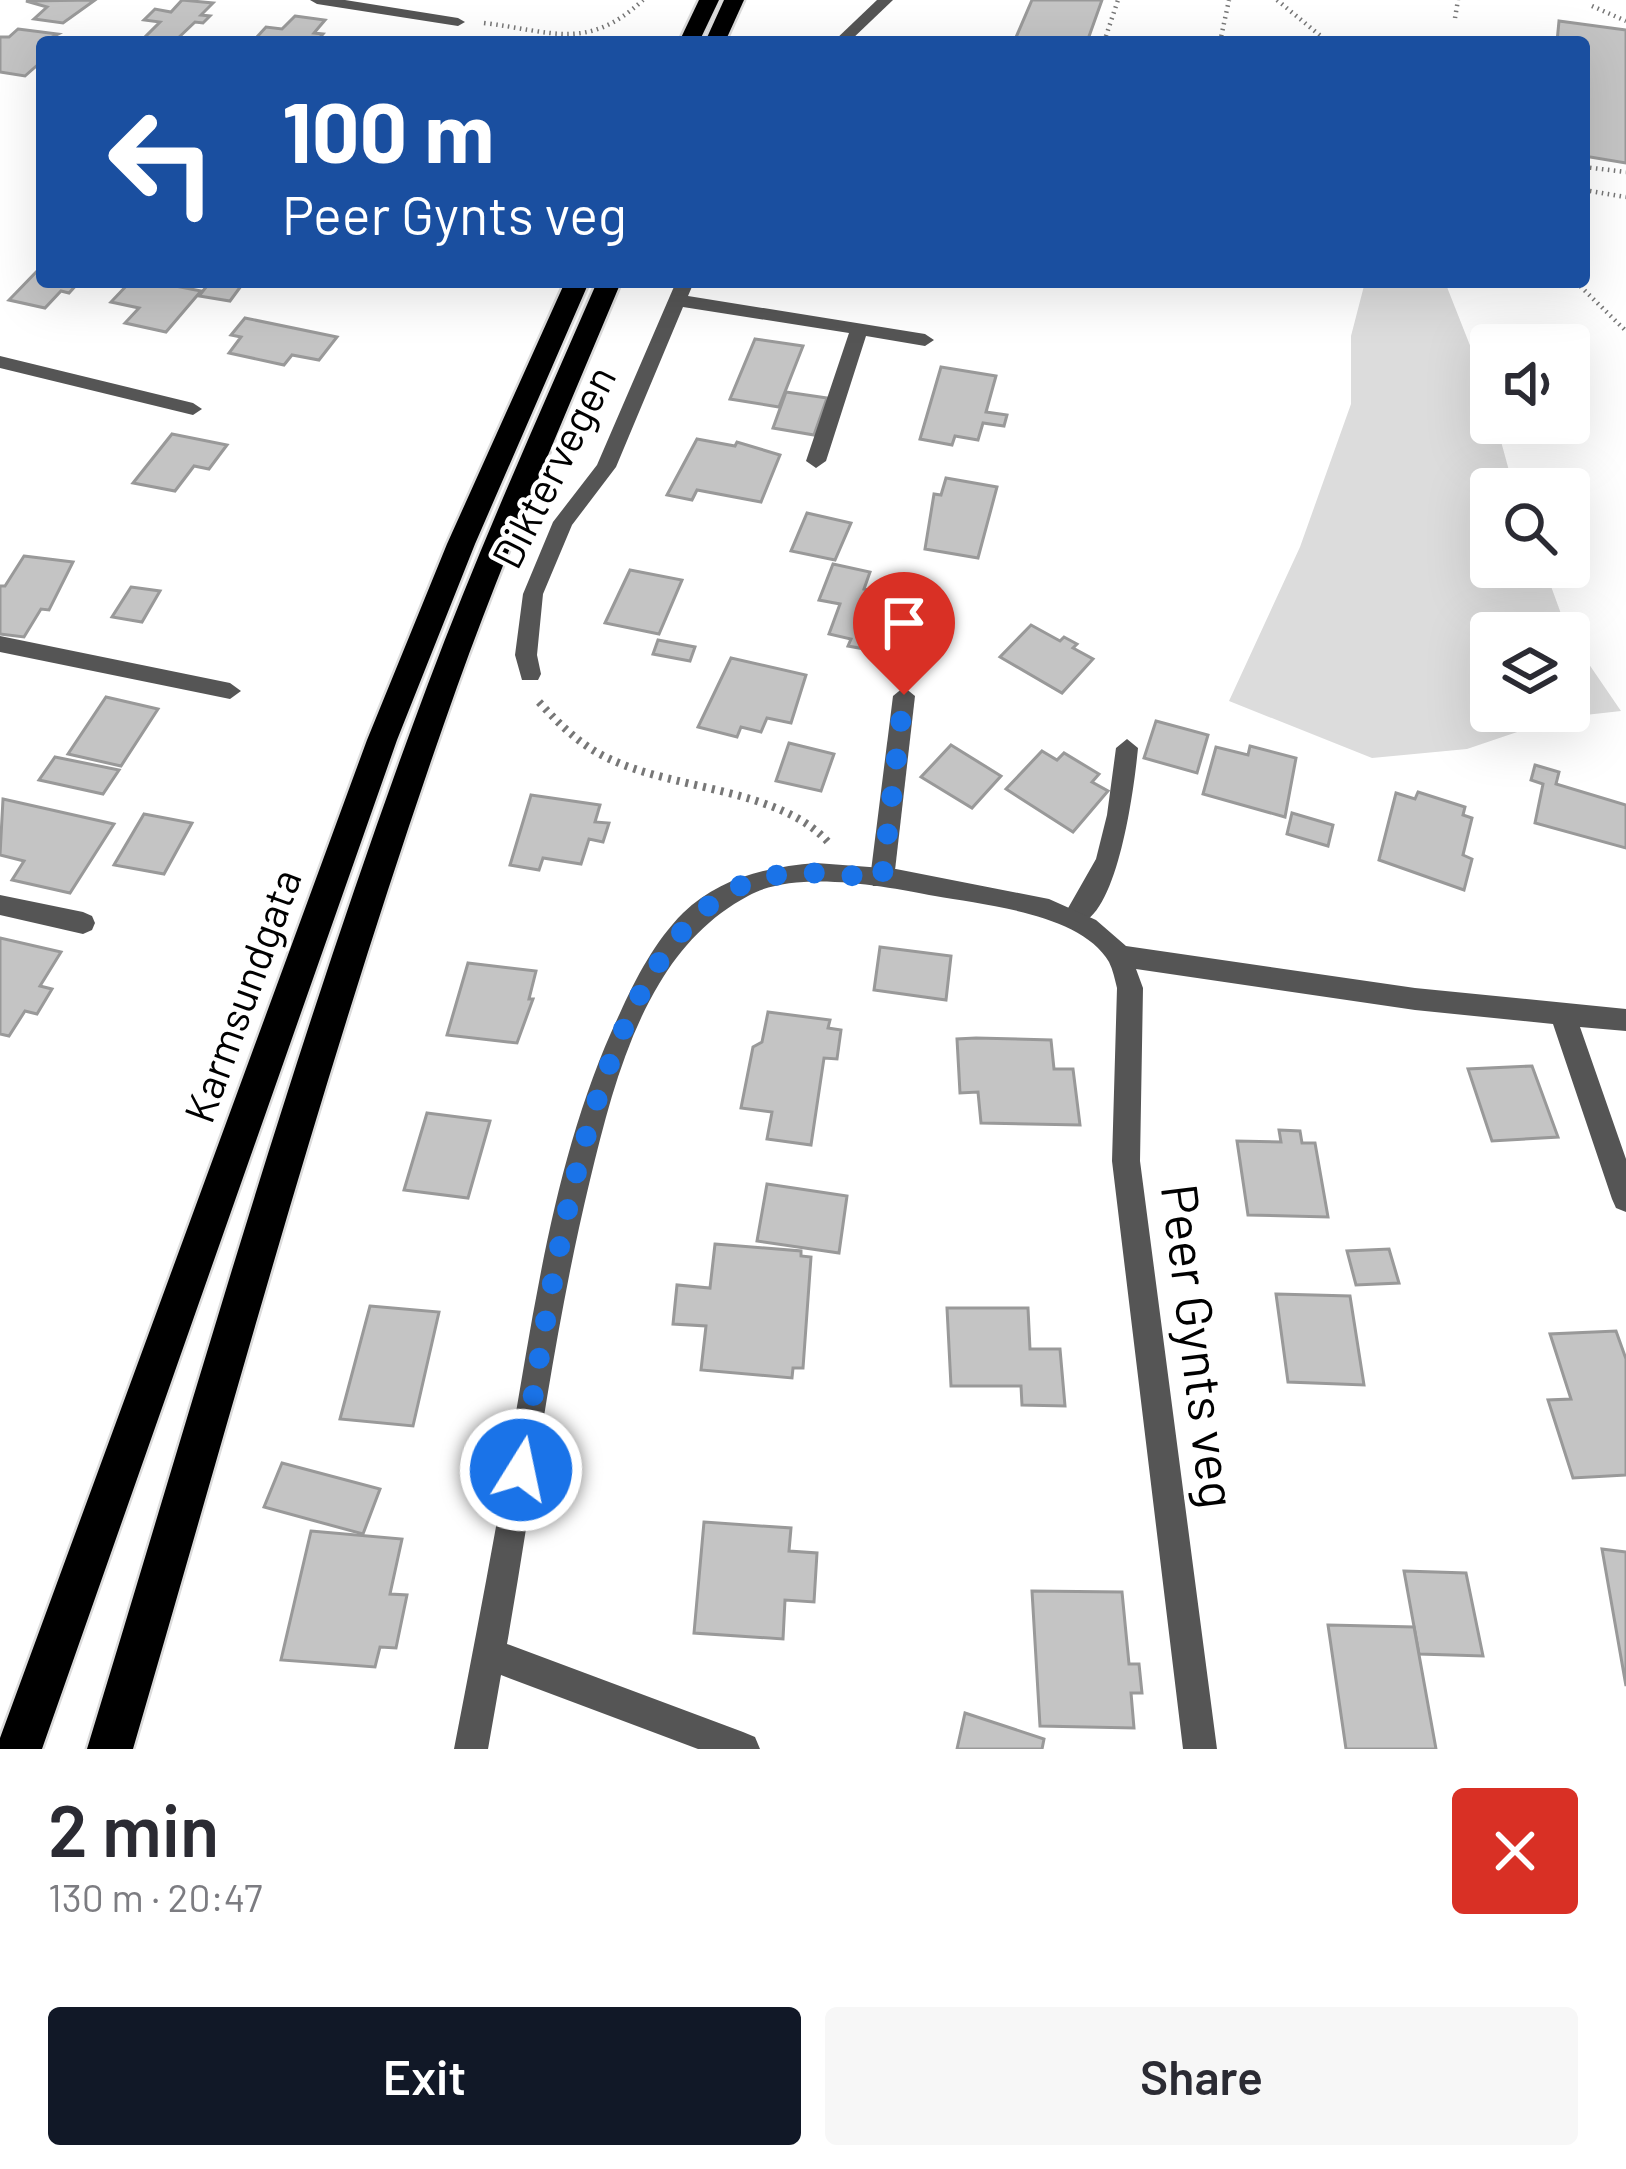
<!DOCTYPE html>
<meta charset="utf-8">
<style>
body{margin:0;font-family:Barlow,sans-serif;background:#f7f7f7;color:#2b2b33;height:100vh;display:flex;flex-direction:column;font-size:45px;white-space:nowrap}
*{box-sizing:border-box;margin:0}
p{font-size:39px;color:#7c7c81}
.icon{flex:none;width:66px;height:66px;fill:none;stroke:currentColor;stroke-width:2;stroke-linecap:round;stroke-linejoin:round}
.map{position:relative;height:1749px;overflow:hidden}
.details{display:flex;flex-direction:column;background:#fff;flex:1}
.details>*{flex:none}
.top-card{position:absolute;left:36px;top:36px;width:1554px;height:252px;border-radius:12px;box-shadow:0 12px 48px #0002;background:#1a4fa0;color:#fff;overflow:hidden}
.fabs{position:absolute;left:1470px;top:324px;display:grid;gap:24px}
.fabs a{display:grid;place-items:center;width:120px;height:120px;border-radius:12px;background:#fff;box-shadow:0 12px 48px #0002;font-size:60px}
.pin{position:absolute;display:grid;place-items:center;width:102px;height:102px;color:#fff;margin:-123px -51px;border-radius:50% 50% 50% 0;rotate:-45deg;box-shadow:0 0 12px #0007}
.pin .icon{rotate:45deg}
.me{position:absolute;width:132px;margin:-66px;rotate:10deg;stroke-linejoin:round;filter:drop-shadow(0 0 9px #0008)}
.turn{display:flex;align-items:center;gap:42px;height:252px;padding:0 48px;font-size:54px}
.turn .icon{width:156px;height:156px;stroke-width:2.5}
.turn b{display:block;font-size:84px;line-height:102px}
.round{display:grid;place-items:center;flex:none;width:126px;height:126px;border-radius:12px;background:#f7f7f7}
.head{display:flex;align-items:center;justify-content:space-between;height:204px;padding:0 48px}
h1{font-size:72px;font-weight:600;line-height:90px}
.cta{display:flex;gap:24px;margin-top:auto;padding:24px 48px}
.cta a{flex:1;height:138px;border-radius:12px;background:#111827;color:#fff;font-size:48px;font-weight:600;line-height:138px;text-align:center}
.cta a+a{background:#f7f7f7;color:#2b2b33}
.map>svg:first-child{display:block}
</style>
<div class="map">
<svg width="1626" height="1749" viewBox="0 0 1626 1749">
<rect width="100%" height="100%" fill="#fff"/>
<path fill="#dcdcdc" d="M1365,282H1445L1486,386L1491,423H1496L1514,489H1491V567H1544L1568,633H1491V711H1569V635L1621,711L1558,718L1467,749L1372,758L1229,701L1300,547L1351,404V336Z"/>
<g fill="#c4c4c4" stroke="#999" stroke-width="3">
<path d="M95,0L63,23L34,19L47,7L26,1Z"/>
<path d="M182,0L213,3L201,15L210,16L203,23L195,22L175,41L145,37L160,22L144,20L155,9L171,12Z"/>
<path d="M1102,0L1087,42H1014L1032,0Z"/>
<path d="M295,16L325,20L314,33L323,34L316,42L256,38L266,27L282,29Z"/>
<path d="M1559,21L1626,30V163L1584,156V42H1557Z"/>
<path d="M18,29L58,34L42,42L38,53L42,61L25,76L0,72V37H9Z"/>
<path d="M42,266V282H79L69,293L61,291L45,308L9,300Z"/>
<path d="M130,282L160,283L201,291L166,332L125,323L139,308L111,302Z"/>
<path d="M210,282H244L230,301L199,296Z"/>
<path d="M245,318L337,337L319,360L292,355L284,365L229,353L241,337L231,335Z"/>
<path d="M755,339L803,346L779,407L730,399Z"/>
<path d="M941,367L996,376L986,412L1007,415L1004,426L983,423L978,440L955,436L952,445L920,439Z"/>
<path d="M786,392L827,398L814,435L773,428Z"/>
<path d="M172,434L227,445L209,469L194,466L175,491L133,483Z"/>
<path d="M697,439L735,446L737,442L780,455L761,502L697,490L692,500L667,495Z"/>
<path d="M946,478L997,487L978,558L925,549L934,494L941,495Z"/>
<path d="M807,513L851,523L835,560L791,551Z"/>
<path d="M24,556L73,562L49,610L41,609L24,637L0,634V586H5Z"/>
<path d="M833,564L870,572L864,589L896,595L887,619L896,621L890,640L881,638L876,651L848,646L851,639L829,634L840,604L819,600Z"/>
<path d="M630,570L682,580L659,634L605,623Z"/>
<path d="M131,587L160,591L142,622L112,617Z"/>
<path d="M1031,625L1060,641L1064,637L1077,644L1073,648L1093,659L1062,693L1000,657Z"/>
<path d="M658,640L695,647L690,661L653,654Z"/>
<path d="M731,658L806,675L791,723L767,718L761,732L741,727L737,737L698,727Z"/>
<path d="M106,697L158,709L121,766L68,754Z"/>
<path d="M1156,721L1208,735L1197,773L1144,758Z"/>
<path d="M789,743L834,754L821,791L776,781Z"/>
<path d="M951,745L1001,776L972,808L921,777Z"/>
<path d="M1250,746L1296,758L1285,817L1203,794L1216,747L1248,755Z"/>
<path d="M1042,751L1057,760L1064,753L1099,774L1092,782L1108,791L1073,832L1006,789Z"/>
<path d="M55,757L119,770L103,794L39,780Z"/>
<path d="M1535,765L1559,772L1556,784L1626,805V848L1535,823L1543,784L1531,780Z"/>
<path d="M1418,792L1465,807L1463,815L1472,818L1463,855L1472,859L1464,890L1379,860L1396,793L1415,799Z"/>
<path d="M531,795L600,805L595,822L609,823L603,842L589,839L581,864L543,858L539,870L510,865Z"/>
<path d="M3,799L114,824L70,893L12,880L24,861L0,855Z"/>
<path d="M1292,813L1333,825L1328,846L1287,834Z"/>
<path d="M144,814L192,823L164,874L114,865Z"/>
<path d="M0,938L61,952L40,986L52,989L37,1014L25,1011L9,1036L0,1034Z"/>
<path d="M880,947L951,956L946,1000L874,990Z"/>
<path d="M468,963L536,971L529,999H533L517,1043L447,1035Z"/>
<path d="M768,1012L830,1020L828,1028L841,1030L837,1059L824,1058L811,1145L767,1139L772,1112L741,1108L753,1047L762,1042Z"/>
<path d="M976,1038L1051,1040L1054,1069H1073L1080,1125L981,1123L978,1092L960,1093L957,1039Z"/>
<path d="M1532,1066L1558,1137L1492,1141L1468,1069Z"/>
<path d="M427,1113L490,1121L468,1198L404,1190Z"/>
<path d="M1279,1130L1300,1131L1302,1143H1315L1328,1217L1248,1215L1237,1141L1281,1142Z"/>
<path d="M767,1184L847,1196L839,1253L757,1241Z"/>
<path d="M715,1244L801,1251V1256L811,1257L803,1368H793L792,1378L701,1370L706,1326L673,1324L677,1285L710,1288Z"/>
<path d="M1389,1249L1399,1283L1356,1285L1347,1251Z"/>
<path d="M1276,1294L1350,1296L1364,1385L1288,1382Z"/>
<path d="M370,1306L439,1312L413,1426L340,1419Z"/>
<path d="M947,1308H1028L1030,1349H1060L1065,1406L1022,1405L1021,1386H951Z"/>
<path d="M1616,1331L1626,1359V1475L1573,1478L1548,1400L1571,1399L1550,1334Z"/>
<path d="M282,1463L380,1489L363,1534L264,1507Z"/>
<path d="M704,1522L791,1528L789,1551L817,1553L814,1602L785,1600L783,1639L694,1633Z"/>
<path d="M311,1531L402,1539L390,1594L407,1595L396,1648L380,1647L375,1667L281,1660Z"/>
<path d="M1602,1549L1626,1552V1686Z"/>
<path d="M1404,1571L1466,1573L1483,1656L1419,1654Z"/>
<path d="M1032,1591L1122,1592L1129,1664H1139L1142,1693H1131L1134,1728L1040,1726Z"/>
<path d="M1328,1625L1414,1627L1436,1749H1346Z"/>
<path d="M965,1713L1044,1739L1042,1749H957Z"/>
</g>
<g fill="none" stroke-linecap="round" stroke-linejoin="round">
<g stroke="#dbdbdb" stroke-width="5">
<g id="trunk">
<path d="M699,0H719L699,42H679Z"/>
<path d="M724,0H744L725,42H705Z"/>
<path d="M565,282H589L475,544L397,740L42,1749H0V1738L367,740L447,544Z"/>
<path d="M597,282H621C565,416 506,550 457,687C333,1035 237,1394 133,1749H87C196,1393 297,1033 428,684C479,548 539,415 597,282Z"/>
</g>
</g>
<g stroke="#777" stroke-width="4.5" stroke-dasharray="1.5 4.5" stroke-linecap="butt">
<path d="M1277,0L1328,42"/>
<path d="M1592,6L1626,21"/>
<path d="M1455,18L1458,0"/>
<path d="M484,23C552,31 587,52 643,0"/>
<path d="M1104,42L1118,0"/>
<path d="M1220,42L1229,0"/>
<path d="M1584,167L1626,172"/>
<path d="M1584,190L1626,197"/>
<path d="M1576,282L1626,331"/>
</g>
<path stroke="#777" stroke-width="8" stroke-dasharray="3 6" stroke-linecap="butt" d="M539,702C561,726 582,747 612,760C677,790 780,789 828,842"/>
<g fill="#555" fill-rule="evenodd">
<path d="M904,687L915,696L894,879L891,886H873L870,879L893,696Z"/>
<path d="M1127,739L1138,748C1135,780 1117,940 1066,924L1063,917L1096,859L1107,815L1116,748Z"/>
</g>
<g fill="#555" fill-rule="evenodd">
<path d="M310,0H345L458,18L465,22L458,26L317,4Z"/>
<path d="M877,0H893L849,42H833Z"/>
<path d="M676,282H694L688,296L925,334L934,340L925,346L866,336L826,461L816,468L806,461L849,333L683,307L616,467L572,525L543,594L537,655L541,674L538,680H522L515,655L523,594L553,522L597,465Z"/>
<path d="M0,356L193,403L202,409L193,415L0,368Z"/>
<path d="M0,636L230,683L241,691L230,699L0,652Z"/>
<path d="M816,863L896,869L1049,899L1096,920L1126,946L1415,988L1626,1009V1031L1580,1027L1626,1159V1212L1616,1208L1612,1199L1553,1024L1415,1010L1136,969L1143,988L1140,1161L1217,1749H1183L1112,1161L1117,988C1115,980 1113,970 1109,962C1082,914 985,905 935,896C884,886 795,869 748,896C710,916 681,947 659,984C624,1042 606,1114 590,1180C553,1333 534,1490 507,1644L743,1732L755,1737L760,1749H698L501,1675L488,1749H454C473,1651 492,1552 509,1453C535,1305 555,1150 620,1013C636,978 655,941 683,913C719,878 767,867 816,863Z"/>
<path d="M0,895L83,912L92,916L95,923L92,930L83,934L0,915Z"/>
</g>
<use href="#trunk" fill="#000" fill-rule="evenodd"/>
</g>
<g fill="none" stroke-linecap="round" stroke-linejoin="round">
<path stroke="#1a73e8" stroke-width="21" stroke-dasharray="0 37.8" d="M521,1470C548,1317 586,961 738,887C783,865 835,874 882,879L904,695"/>
</g>
<g text-anchor="middle" dominant-baseline="central" stroke-width="9" stroke-linejoin="round" paint-order="stroke">
<g font-size="42" fill="#000" stroke="#fff">
<text transform="translate(552 466) rotate(-63)">Diktervegen</text>
<text transform="translate(241 995) rotate(-70)">Karmsundgata</text>
</g>
<g font-size="51" fill="#000" stroke="#fff">
<text transform="translate(1201 1346) rotate(83)">Peer Gynts veg</text>
</g>
</g>
</svg>
<div class="fabs">
<a><svg class="icon" aria-label="sound" viewBox="0 0 24 24"><path d="M4 9h4l5-4v14l-5-4H4zM17 9q2 3 0 6"/></svg></a>
<a><svg class="icon" aria-label="search" viewBox="0 0 24 24"><circle cx="10" cy="10" r="6"/><path d="M15 15l6 6"/></svg></a>
<a><svg class="icon" aria-label="layers" viewBox="0 0 24 24"><path d="M12 4l9 5-9 5-9-5zM3 14l9 5 9-5"/></svg></a>
</div>
<div class="pin" style="left:904px;top:695px;background:#d93025"><svg class="icon" aria-label="arrive" viewBox="0 0 24 24"><path d="M6 21V4h12l-3 4 3 4H6"/></svg></div>
<svg class="me" style="left:521px;top:1470px" viewBox="-20 -20 40 40"><circle r="17" fill="#1a73e8" stroke="#fff" stroke-width="3"/><path d="M0-11L8 9 0 5-8 9z" fill="#fff"/></svg>
<div class="top-card">
<div class="turn"><svg class="icon" aria-label="left" viewBox="0 0 24 24"><path d="M17 20v-9H6M10 6l-5 5 5 5"/></svg><div><b>100 m</b>Peer Gynts veg</div></div>
</div>
</div>
<section class="details">
<div class="head"><div><h1>2 min</h1><p>130 m · 20:47</p></div><a class="round" style="background:#d93025;color:#fff"><svg class="icon" aria-label="close" viewBox="0 0 24 24"><path d="M6 6l12 12M18 6L6 18"/></svg></a></div>
<div class="cta"><a>Exit</a><a>Share</a></div>
</section>
